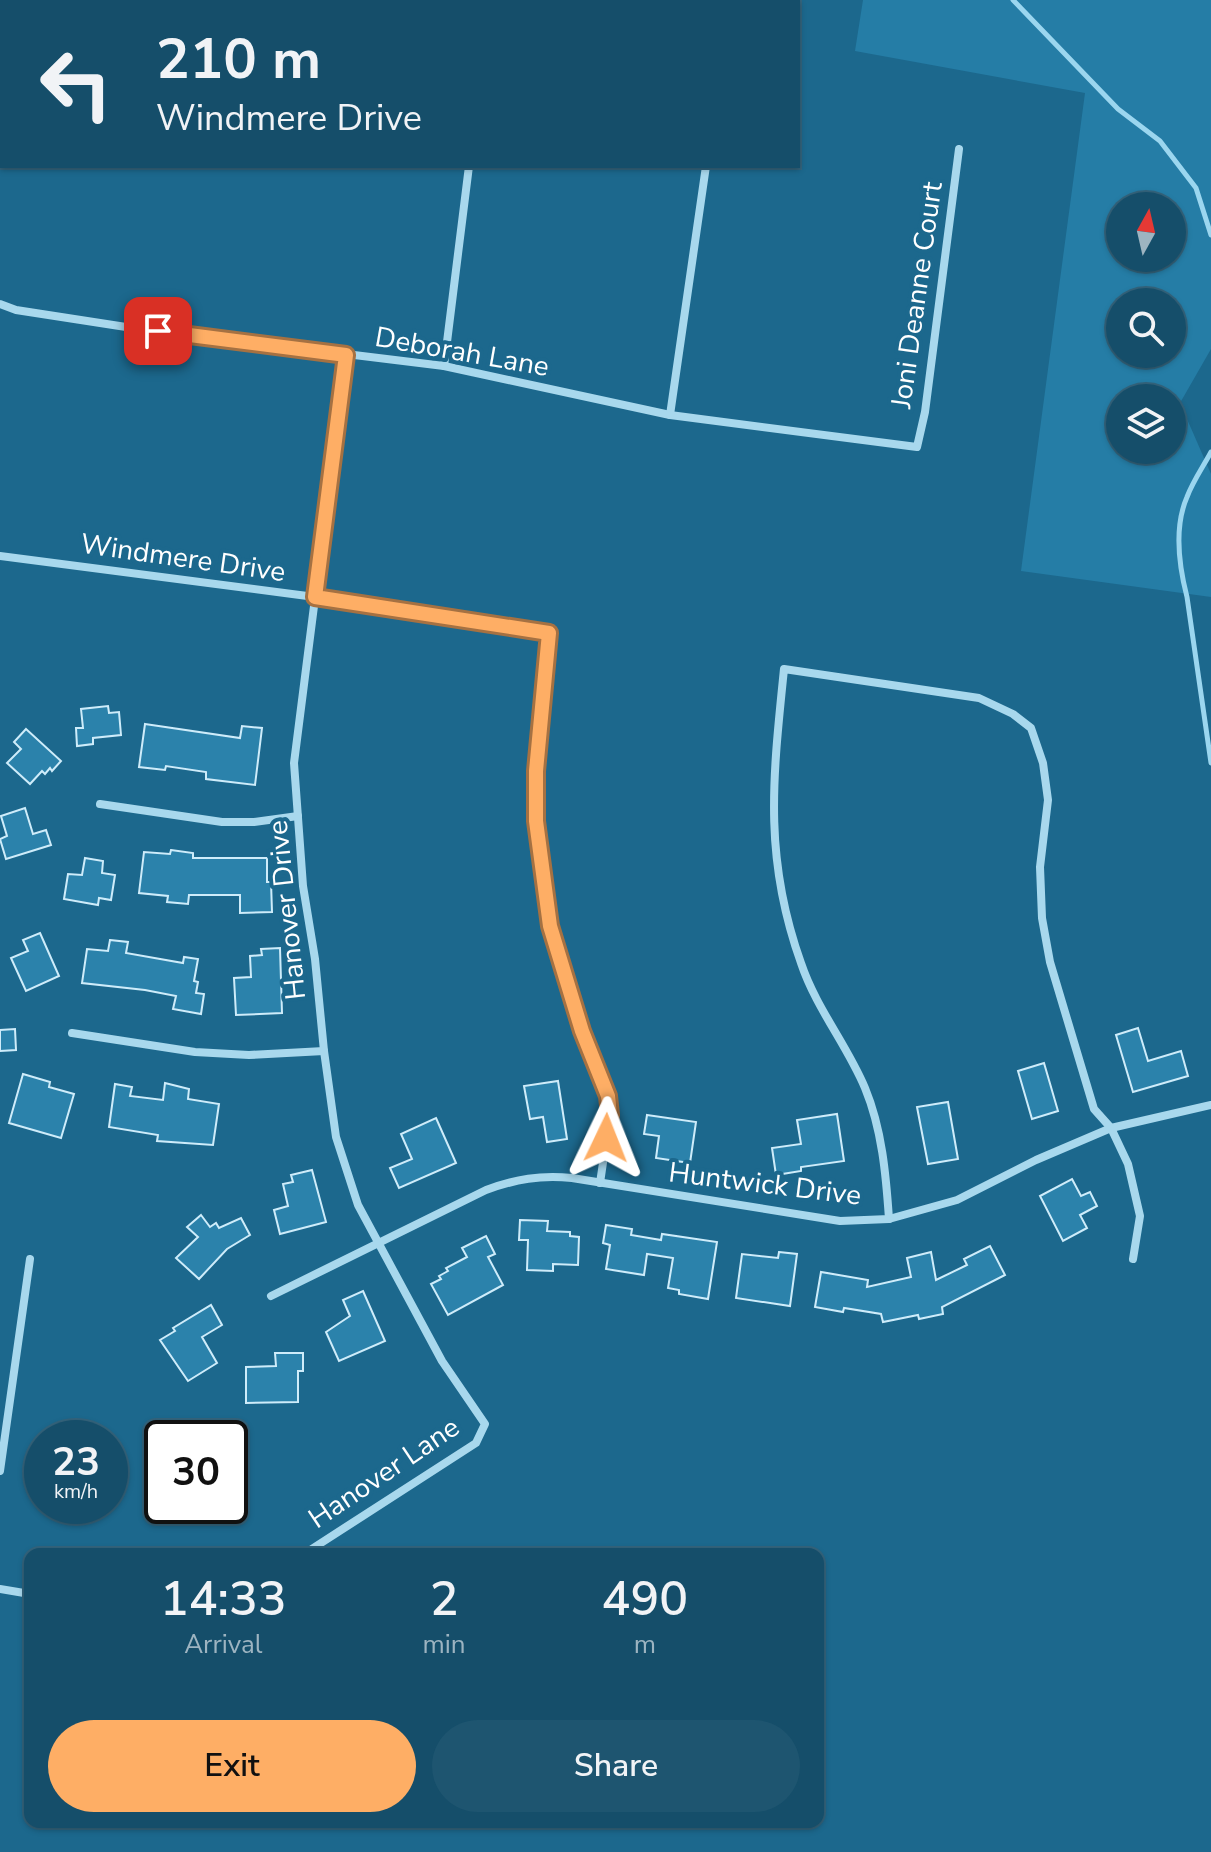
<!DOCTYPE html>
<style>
body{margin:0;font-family:"Nunito Sans",sans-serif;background:#1e5570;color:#f1f3f6;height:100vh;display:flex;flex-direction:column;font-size:30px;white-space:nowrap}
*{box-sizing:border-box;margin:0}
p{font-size:26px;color:#9db4c1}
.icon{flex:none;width:44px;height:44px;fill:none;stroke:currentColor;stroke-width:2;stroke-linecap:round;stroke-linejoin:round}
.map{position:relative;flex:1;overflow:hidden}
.details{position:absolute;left:24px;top:1548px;width:800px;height:280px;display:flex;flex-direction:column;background:#154e6a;border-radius:16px;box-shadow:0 2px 6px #0004,0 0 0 2px #34657e}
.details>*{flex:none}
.guide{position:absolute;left:0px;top:0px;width:800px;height:168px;box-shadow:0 2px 6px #0004,0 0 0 2px #34657e;background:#154e6a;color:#f1f3f6;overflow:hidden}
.needle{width:52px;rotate:8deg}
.fabs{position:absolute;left:1106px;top:192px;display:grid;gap:16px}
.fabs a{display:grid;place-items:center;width:80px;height:80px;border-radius:50%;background:#154e6a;box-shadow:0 2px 6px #0004,0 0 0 2px #34657e;font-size:40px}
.speed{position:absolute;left:24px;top:1420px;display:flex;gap:16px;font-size:40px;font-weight:700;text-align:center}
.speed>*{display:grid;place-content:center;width:104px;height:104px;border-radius:50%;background:#154e6a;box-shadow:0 2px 6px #0004,0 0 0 2px #34657e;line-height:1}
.speed small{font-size:20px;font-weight:400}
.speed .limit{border:4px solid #111;border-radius:12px;background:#fff;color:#111}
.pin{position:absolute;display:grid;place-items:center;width:68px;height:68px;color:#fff;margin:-34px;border-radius:16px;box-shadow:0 4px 12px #0006}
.me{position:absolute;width:88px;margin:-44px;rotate:2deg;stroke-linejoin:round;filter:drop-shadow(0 0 6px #0008)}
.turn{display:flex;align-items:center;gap:28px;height:168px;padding:0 24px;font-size:36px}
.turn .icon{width:104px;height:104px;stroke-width:2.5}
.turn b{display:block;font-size:56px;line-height:68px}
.eta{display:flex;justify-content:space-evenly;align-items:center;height:136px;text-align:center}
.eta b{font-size:48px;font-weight:600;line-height:56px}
.cta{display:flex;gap:16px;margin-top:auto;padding:16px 24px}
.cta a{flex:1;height:92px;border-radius:48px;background:#feae65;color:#111;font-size:32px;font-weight:600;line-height:92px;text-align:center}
.cta a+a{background:#1e5570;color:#f1f3f6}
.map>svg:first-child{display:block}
</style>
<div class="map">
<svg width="1211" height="1852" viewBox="0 0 1211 1852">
<rect width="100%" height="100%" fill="#1c688d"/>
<path fill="#257da6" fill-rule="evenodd" d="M863,0H1211V349L1180,403L1211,474V597L1021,571L1085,93L855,51ZM1120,206H1172V258H1120ZM1120,302H1172V354H1120ZM1120,398H1172V450H1120Z"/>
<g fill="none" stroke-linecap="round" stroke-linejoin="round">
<g stroke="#9bd6ef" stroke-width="5">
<path d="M1013,0L1118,109L1160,141L1196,188L1211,235"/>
<path d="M1211,452C1203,467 1193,481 1187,497C1174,527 1179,566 1187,597L1211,763"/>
</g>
</g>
<g fill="#2b82ab" stroke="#ceecfa" stroke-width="2">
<path d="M108,706L109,713L119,712L121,735L93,738V744L77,746L76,728H83L81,709Z"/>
<path d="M145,724L240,738L242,726L262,728L255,785L206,779V772L166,766L165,770L139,767Z"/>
<path d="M26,729L61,761L52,771L50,768L45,774L42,771L30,784L7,763L21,749L14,742Z"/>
<path d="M25,808L33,834L46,830L51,845L6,859L0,839L7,836L1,816Z"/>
<path d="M171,850L193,853V858H267V882H271L272,912L240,913V895H189L188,904L167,902L168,896L139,893L144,852L170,854Z"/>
<path d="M85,858L103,861L102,873L115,875L111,900L99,898L98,905L64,899L68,874L82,875Z"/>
<path d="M40,933L59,976L26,991L11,958L28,951L23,940Z"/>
<path d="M110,940L128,942L126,953L183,963L184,957L198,959L194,981L198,982L196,993L204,994L201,1014L173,1009L176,996L145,990L82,983L87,949L108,951Z"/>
<path d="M280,948L282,1013L236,1015L234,978L251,977L250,956L262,955L261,949Z"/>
<path d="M1138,1028L1148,1061L1181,1051L1188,1076L1133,1092L1116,1035Z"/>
<path d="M15,1029L16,1050L0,1051V1030Z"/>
<path d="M1044,1063L1058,1111L1032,1119L1018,1071Z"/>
<path d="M23,1074L50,1082L49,1087L74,1094L61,1138L9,1123Z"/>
<path d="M558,1081L567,1139L547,1142L543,1117L530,1119L524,1086Z"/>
<path d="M165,1083L189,1089L188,1099L219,1104L213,1145L157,1141L158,1135L109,1127L115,1084L132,1087L130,1096L163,1100Z"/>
<path d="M948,1102L958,1159L928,1164L917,1107Z"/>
<path d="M837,1114L844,1161L801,1167V1171L776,1175L772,1148L801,1144L797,1120Z"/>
<path d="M647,1115L696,1122L690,1163L656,1158L659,1136L644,1134Z"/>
<path d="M436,1118L456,1163L399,1188L390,1168L412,1159L401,1134Z"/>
<path d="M312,1170L326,1222L280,1234L274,1210L288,1206L283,1184L293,1182L291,1175Z"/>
<path d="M1072,1179L1081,1196L1090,1192L1097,1206L1080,1215L1087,1228L1063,1241L1040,1196Z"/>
<path d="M201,1215L210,1227L216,1223L219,1228L241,1218L250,1235L227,1249L199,1279L176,1258L198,1237L187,1227Z"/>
<path d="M520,1220L548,1221L547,1231L570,1232V1236L579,1237L578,1265L553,1264V1271L527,1270L528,1240H519Z"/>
<path d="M606,1225L632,1229L631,1235L661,1240L662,1234L717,1242L708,1299L679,1294V1290L668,1288L673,1258L647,1254L644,1275L606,1269L610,1245L603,1243Z"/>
<path d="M486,1236L495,1254L488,1257L503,1285L448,1315L431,1284L441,1279L439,1276L448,1271L446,1268L467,1257L462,1248Z"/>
<path d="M990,1246L1005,1275L942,1307L943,1314L919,1319L918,1315L883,1322L881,1314L844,1308L843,1312L815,1307L821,1272L868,1280L867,1287L911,1277L907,1258L931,1252L936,1280L967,1265L964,1259Z"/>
<path d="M779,1252L797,1254L790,1306L736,1298L742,1254L778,1258Z"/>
<path d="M363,1291L385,1341L339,1361L326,1332L350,1316L343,1300Z"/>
<path d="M211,1305L222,1325L202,1337L217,1363L188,1381L160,1340L175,1331L173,1328Z"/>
<path d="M275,1353H303V1371H298V1402L246,1403V1367L276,1366Z"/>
</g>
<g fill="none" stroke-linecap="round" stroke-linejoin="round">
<g stroke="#a8d8ed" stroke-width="8">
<path d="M62,0L66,2"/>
<path d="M15,2L17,0"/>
<path d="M497,2V0"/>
<path d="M730,2L731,0"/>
<path d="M0,31L2,27"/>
<path d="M0,304L16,310L126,327L444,366L670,415L917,447L925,412L959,149"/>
<path d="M444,366L469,166"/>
<path d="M670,415L706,166"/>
<path d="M0,556L315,597L549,633L536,771V821L550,926L582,1031L608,1096L610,1115L600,1183"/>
<path d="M100,804L222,822H254L298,816"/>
<path d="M72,1033L195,1052L249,1055L324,1051"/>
<path d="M889,1219C886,1175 882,1129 865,1088C847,1045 816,1008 801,963C763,857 773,777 784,669L979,698L1013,714L1031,728L1043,763L1048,800L1040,867L1042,918L1050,962L1094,1109L1111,1128L1128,1164L1140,1216L1133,1259"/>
<path d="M271,1296L486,1190C516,1179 540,1175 572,1178L840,1221L889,1219L957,1200L1036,1160L1111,1128L1211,1105"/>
<path d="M0,1471L30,1259"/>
<path d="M304,1554L476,1443L485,1424L442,1361L358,1205L336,1137L324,1051L315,959L303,886L294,763L346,355"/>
<path d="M0,1589L30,1594"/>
</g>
</g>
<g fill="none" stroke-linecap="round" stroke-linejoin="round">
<g stroke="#a57142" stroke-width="20">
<path id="route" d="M158,331L346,355L315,597L549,633L536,771V821L550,926L582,1031L608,1096L610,1115L606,1138"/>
</g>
<use href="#route" stroke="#feae65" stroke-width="14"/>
</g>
<g text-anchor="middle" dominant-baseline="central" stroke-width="8" stroke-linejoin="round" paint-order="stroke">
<g font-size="28" fill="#fff" stroke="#1c688d">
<text transform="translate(917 295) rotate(-82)">Joni Deanne Court</text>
<text transform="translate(462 352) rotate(10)">Deborah Lane</text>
<text transform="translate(183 558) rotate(8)">Windmere Drive</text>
<text transform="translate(287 910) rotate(-96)">Hanover Drive</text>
<text transform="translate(765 1184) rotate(7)">Huntwick Drive</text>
<text transform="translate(384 1473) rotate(-34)">Hanover Lane</text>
</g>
</g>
</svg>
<div class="fabs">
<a><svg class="needle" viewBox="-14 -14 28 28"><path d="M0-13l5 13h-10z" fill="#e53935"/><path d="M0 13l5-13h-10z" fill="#9db4c1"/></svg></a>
<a><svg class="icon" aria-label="search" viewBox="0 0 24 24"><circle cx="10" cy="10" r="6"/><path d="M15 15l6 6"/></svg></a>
<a><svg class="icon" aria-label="layers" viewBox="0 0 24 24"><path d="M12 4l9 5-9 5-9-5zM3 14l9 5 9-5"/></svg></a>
</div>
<div class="speed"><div>23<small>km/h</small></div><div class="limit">30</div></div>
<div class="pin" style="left:158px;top:331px;background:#d93025"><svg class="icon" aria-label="arrive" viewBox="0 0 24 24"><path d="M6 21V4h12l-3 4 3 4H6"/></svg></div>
<svg class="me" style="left:606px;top:1138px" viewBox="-20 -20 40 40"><path d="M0-17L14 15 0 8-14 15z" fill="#feae65" stroke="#fff" stroke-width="4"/></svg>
<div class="guide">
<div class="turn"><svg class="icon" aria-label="left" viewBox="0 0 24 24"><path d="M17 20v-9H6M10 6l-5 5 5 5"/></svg><div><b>210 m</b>Windmere Drive</div></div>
</div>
<section class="details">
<div class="eta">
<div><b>14:33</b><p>Arrival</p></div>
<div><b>2</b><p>min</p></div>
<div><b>490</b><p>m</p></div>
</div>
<div class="cta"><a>Exit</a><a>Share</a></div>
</section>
</div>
